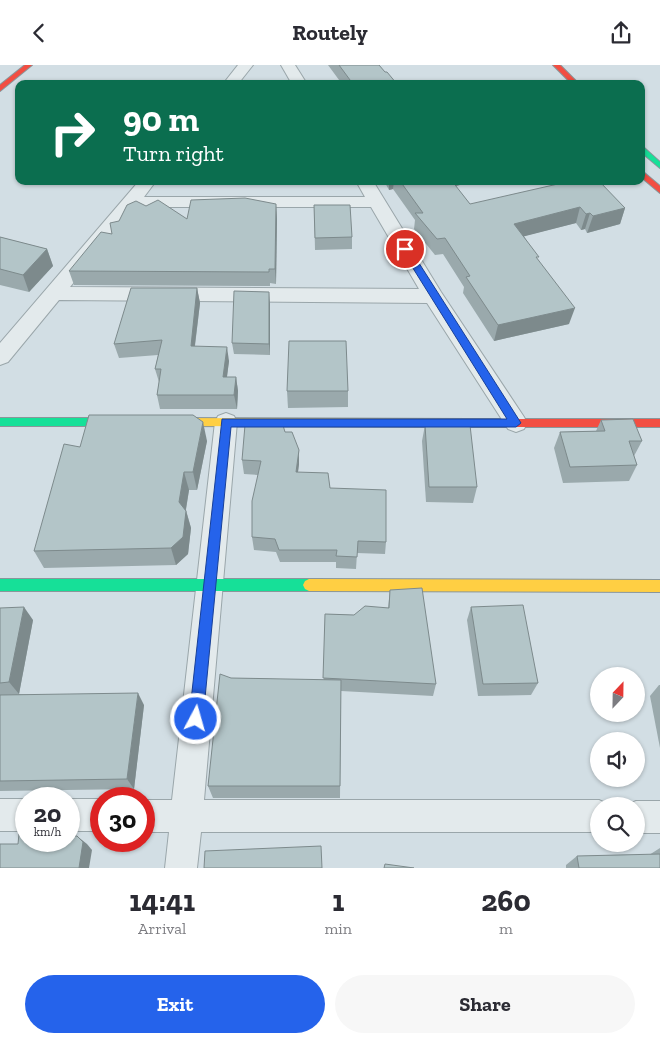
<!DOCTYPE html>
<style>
body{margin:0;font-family:"Zilla Slab",serif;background:#f7f7f7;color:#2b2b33;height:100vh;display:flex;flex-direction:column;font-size:19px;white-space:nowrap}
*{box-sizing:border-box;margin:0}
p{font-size:16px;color:#7c7c81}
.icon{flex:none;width:28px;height:28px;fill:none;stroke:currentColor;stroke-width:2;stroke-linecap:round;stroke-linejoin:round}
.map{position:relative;height:803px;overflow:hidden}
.panel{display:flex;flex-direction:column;background:#fff;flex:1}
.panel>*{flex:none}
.guide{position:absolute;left:15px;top:15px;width:630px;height:105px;border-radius:10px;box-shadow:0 1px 4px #0004;background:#0b6e4f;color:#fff;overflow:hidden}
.needle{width:32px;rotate:22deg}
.tools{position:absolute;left:590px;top:602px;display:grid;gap:10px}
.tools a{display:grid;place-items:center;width:55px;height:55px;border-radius:50%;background:#fff;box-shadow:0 1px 4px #0004;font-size:25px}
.speed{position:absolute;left:15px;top:722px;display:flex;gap:10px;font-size:25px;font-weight:700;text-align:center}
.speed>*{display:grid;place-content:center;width:65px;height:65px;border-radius:50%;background:#fff;box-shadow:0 1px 4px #0004;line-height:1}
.speed small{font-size:12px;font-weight:400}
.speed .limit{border:8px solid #d22;background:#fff;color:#111}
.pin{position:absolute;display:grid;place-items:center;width:42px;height:42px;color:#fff;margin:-21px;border:2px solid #fff;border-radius:50%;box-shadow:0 1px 5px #0007}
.me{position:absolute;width:55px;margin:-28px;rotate:6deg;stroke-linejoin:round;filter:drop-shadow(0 0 4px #0008)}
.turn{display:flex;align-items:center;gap:18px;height:105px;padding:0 25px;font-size:22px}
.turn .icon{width:65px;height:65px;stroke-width:2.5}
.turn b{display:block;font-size:35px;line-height:42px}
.eta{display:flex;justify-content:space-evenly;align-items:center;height:85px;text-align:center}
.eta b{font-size:30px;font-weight:700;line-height:35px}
.cta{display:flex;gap:10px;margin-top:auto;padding:10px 25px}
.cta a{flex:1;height:58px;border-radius:30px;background:#2563eb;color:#fff;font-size:20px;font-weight:700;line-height:58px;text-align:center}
.cta a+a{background:#f7f7f7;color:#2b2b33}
header{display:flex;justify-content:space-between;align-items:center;height:65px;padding:0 25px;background:#fff;font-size:22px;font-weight:700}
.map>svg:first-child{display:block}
</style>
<header><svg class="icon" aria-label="back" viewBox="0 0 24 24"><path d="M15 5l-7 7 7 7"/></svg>Routely<svg class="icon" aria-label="share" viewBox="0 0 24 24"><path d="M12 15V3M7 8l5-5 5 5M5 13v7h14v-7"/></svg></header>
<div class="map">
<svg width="660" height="803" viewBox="0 0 660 803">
<rect width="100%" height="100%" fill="#d2dee4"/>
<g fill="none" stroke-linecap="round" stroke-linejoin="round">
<g stroke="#9aa6aa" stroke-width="2">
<g id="street">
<path d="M238,0H253L238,19H223Z"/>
<path d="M281,0H295L307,19H292Z"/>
<path d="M139,116H156L144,132H365L356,116H373L441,227L524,352L527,358L524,364L516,367L508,364L427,238L59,235L8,297L0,300V278ZM135,142H371L419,224L70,222Z"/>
<path d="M226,348L234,351L237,357L204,735H599L611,741H599V767H201L197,803H165L169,767H144V735H172L215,357L218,351Z"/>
<rect x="0" y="734" width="26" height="32"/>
<rect x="69" y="734" width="32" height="32"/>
<path d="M636,736H660V768H636V741H625Z"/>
</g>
</g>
<g stroke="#8a969a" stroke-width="2">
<g id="fast">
<path d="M641,80L660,97V103L641,87Z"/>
<path d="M0,353H123L128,357L123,361H0Z"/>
<path d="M0,514H309L313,516L315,520L313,524L309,526H0Z"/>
</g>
</g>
<g stroke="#8a969a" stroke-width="2">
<g id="slow">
<path d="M166,353L469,354L474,358L469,362L166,361L161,357Z"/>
<path d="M309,514L660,515V527L309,526L305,524L303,520L305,516Z"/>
</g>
</g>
<g stroke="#8a969a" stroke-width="2">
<g id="jam">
<path d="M25,0H32L0,26V20Z"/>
<path d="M553,0H560L579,19H572Z"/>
<path d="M641,105L660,121V128L641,112Z"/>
<path d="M469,354H660V362H469L464,358Z"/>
</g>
</g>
<use href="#street" fill="#e3eaec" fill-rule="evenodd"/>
<use href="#fast" fill="#16e098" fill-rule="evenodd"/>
<use href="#slow" fill="#ffcf43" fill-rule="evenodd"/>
<use href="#jam" fill="#f24e42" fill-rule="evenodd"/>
</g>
<g fill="#9aa9ac">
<path d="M328,0H379L385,7L397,19H342Z"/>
<path d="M384,116H468V118L455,121L470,139L625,143L620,159L587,168L585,164L581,165L576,158L524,171L538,195L569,259L494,276L463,228L464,222L443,189L435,190L414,164L415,155L393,124L389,125Z"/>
<path d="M276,139L277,154L276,219L270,218V221L74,220L69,206L112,169L119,156L146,141L187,154Z"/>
<path d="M314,140L352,172V184L315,185Z"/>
<path d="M0,172L47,184L53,201L29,227L0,220Z"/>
<path d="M197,223L200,238L195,281L229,296L227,312H236L238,326L237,344H160L157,330L159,317L155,304L158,290L119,293L114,279Z"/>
<path d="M270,239V290L234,289L232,278Z"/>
<path d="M287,326H348V342L288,343Z"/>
<path d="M601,355L642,376L634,391L637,400L629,416L563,418L554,383L560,367L596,366Z"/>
<path d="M425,360L477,422L473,438L426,437L422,376Z"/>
<path d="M285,367L299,385V399L298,407L330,423L386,477L385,489L357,488L356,504L336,503V497H280L276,487L254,485L252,472L258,410L244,409L242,395Z"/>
<path d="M207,376L197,425H189L186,445L191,463L188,489L176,500L44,503L34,486L80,382Z"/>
<path d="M390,525L436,619L433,631L341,626L340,733H213L208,721L231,613L324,615L325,549L354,550L388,543Z"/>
<path d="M471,542L538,618L531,630L478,631L467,555Z"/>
<path d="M0,543L33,555L19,629L144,640L134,724L0,726Z"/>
<path d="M659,620H660V683L650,631Z"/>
<path d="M660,783V803H566V800L577,791L649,790Z"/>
</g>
<g fill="#7d8a8c">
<path d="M389,116H394L393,124L389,125Z"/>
<path d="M444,116H468V118L443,124Z"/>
<path d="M276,139L277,154L276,219L275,204Z"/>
<path d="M580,142L576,158L510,175L514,159Z"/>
<path d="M625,143L620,159L587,168L593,151Z"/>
<path d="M590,148L585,164L581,165L586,149Z"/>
<path d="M47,184L53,201L29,227L23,210Z"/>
<path d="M197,223L200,238L193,295L191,281Z"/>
<path d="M269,227L270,239V290L269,279Z"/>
<path d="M575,243L569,259L494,276L498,260Z"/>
<path d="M227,282L229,296L225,326L223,312Z"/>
<path d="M236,312L238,326L237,344L234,330Z"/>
<path d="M203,357L207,376L197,425L193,407Z"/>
<path d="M299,385V399L296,421V407Z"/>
<path d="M184,407L189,425L184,455L179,437Z"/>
<path d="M186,446L191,463L188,489L176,500L171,483Z"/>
<path d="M24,542L33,555L19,629L9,617Z"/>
<path d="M138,628L144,640L134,724L127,714Z"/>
<path d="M77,771L87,779L92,785L89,803H79Z"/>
</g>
<g fill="#b3c5c8" stroke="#7d8a8c">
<path d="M339,0H379L385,7H387L397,19H353Z"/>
<path d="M400,116H452L470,139L571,116H599L625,143L593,151L590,148L586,149L580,142L514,159L539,192H536L575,243L498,260L466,212L470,211L445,173L437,174L415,148H423Z"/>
<path d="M245,133L276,139L275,204H269V207L69,206L101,167L112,169L110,158L119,156L127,140L136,136L146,141L158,135L187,154L191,135Z"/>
<path d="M314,140H350L352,172L315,173Z"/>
<path d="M0,172L47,184L23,210L0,204Z"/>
<path d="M131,223H197L191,281L227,282L223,312H236L234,330H157L161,304H155L162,275L114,279Z"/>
<path d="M234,226L269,227V279L232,278Z"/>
<path d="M289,276H346L348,326H287Z"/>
<path d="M89,350H193L203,357L193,407H184L179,437L186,446L183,472L171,483L34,486L64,379L80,382Z"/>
<path d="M633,354L642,376H629L637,400L570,402L560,367L605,366L601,355Z"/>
<path d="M282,357L285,367H292L299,385L296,407L328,408L330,423L386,425V477L358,476L357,492L336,491L337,485H279L275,474L252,472V436L261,396L242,395L245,360Z"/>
<path d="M425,360H470L477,422H429Z"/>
<path d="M422,523L436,619L323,613L325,549L354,550L365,541L389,543L390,525Z"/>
<path d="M523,540L538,618L483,619L471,542Z"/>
<path d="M24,542L9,617L0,618V543Z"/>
<path d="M220,609L231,613L341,615L340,721H208Z"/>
<path d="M138,628L127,714L0,716V630Z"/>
<path d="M19,769L26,770V776H69V771H77L83,777L79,803H0V779H18Z"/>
<path d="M321,781L322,803H204L205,786Z"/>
<path d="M660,789V803H579L577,791Z"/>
<path d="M385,799L414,803H384Z"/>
</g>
<path fill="#2563eb" stroke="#184099" d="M405,181L410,184L521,358L516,362H231L203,654L201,659L196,662L191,659L189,654L222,354H507L401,184Z"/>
</svg>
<div class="tools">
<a><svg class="needle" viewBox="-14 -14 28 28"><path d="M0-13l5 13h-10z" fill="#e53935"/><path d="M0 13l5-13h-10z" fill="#7c7c81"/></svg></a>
<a><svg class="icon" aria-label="sound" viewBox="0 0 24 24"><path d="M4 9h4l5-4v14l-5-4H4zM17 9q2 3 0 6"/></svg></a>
<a><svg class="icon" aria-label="search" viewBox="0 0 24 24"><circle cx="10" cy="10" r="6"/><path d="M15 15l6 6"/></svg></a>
</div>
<div class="speed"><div>20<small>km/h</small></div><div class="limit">30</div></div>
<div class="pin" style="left:405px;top:184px;background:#d93025"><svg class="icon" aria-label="arrive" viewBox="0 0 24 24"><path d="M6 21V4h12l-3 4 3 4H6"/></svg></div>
<svg class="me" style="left:196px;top:654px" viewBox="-20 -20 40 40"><circle r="17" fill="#2563eb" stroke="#fff" stroke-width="3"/><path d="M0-11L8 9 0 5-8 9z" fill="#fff"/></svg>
<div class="guide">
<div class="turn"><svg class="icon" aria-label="right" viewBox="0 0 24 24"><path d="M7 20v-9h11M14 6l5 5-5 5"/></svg><div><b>90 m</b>Turn right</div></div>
</div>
</div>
<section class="panel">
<div class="eta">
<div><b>14:41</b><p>Arrival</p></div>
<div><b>1</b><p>min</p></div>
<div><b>260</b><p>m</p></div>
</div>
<div class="cta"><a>Exit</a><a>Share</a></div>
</section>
